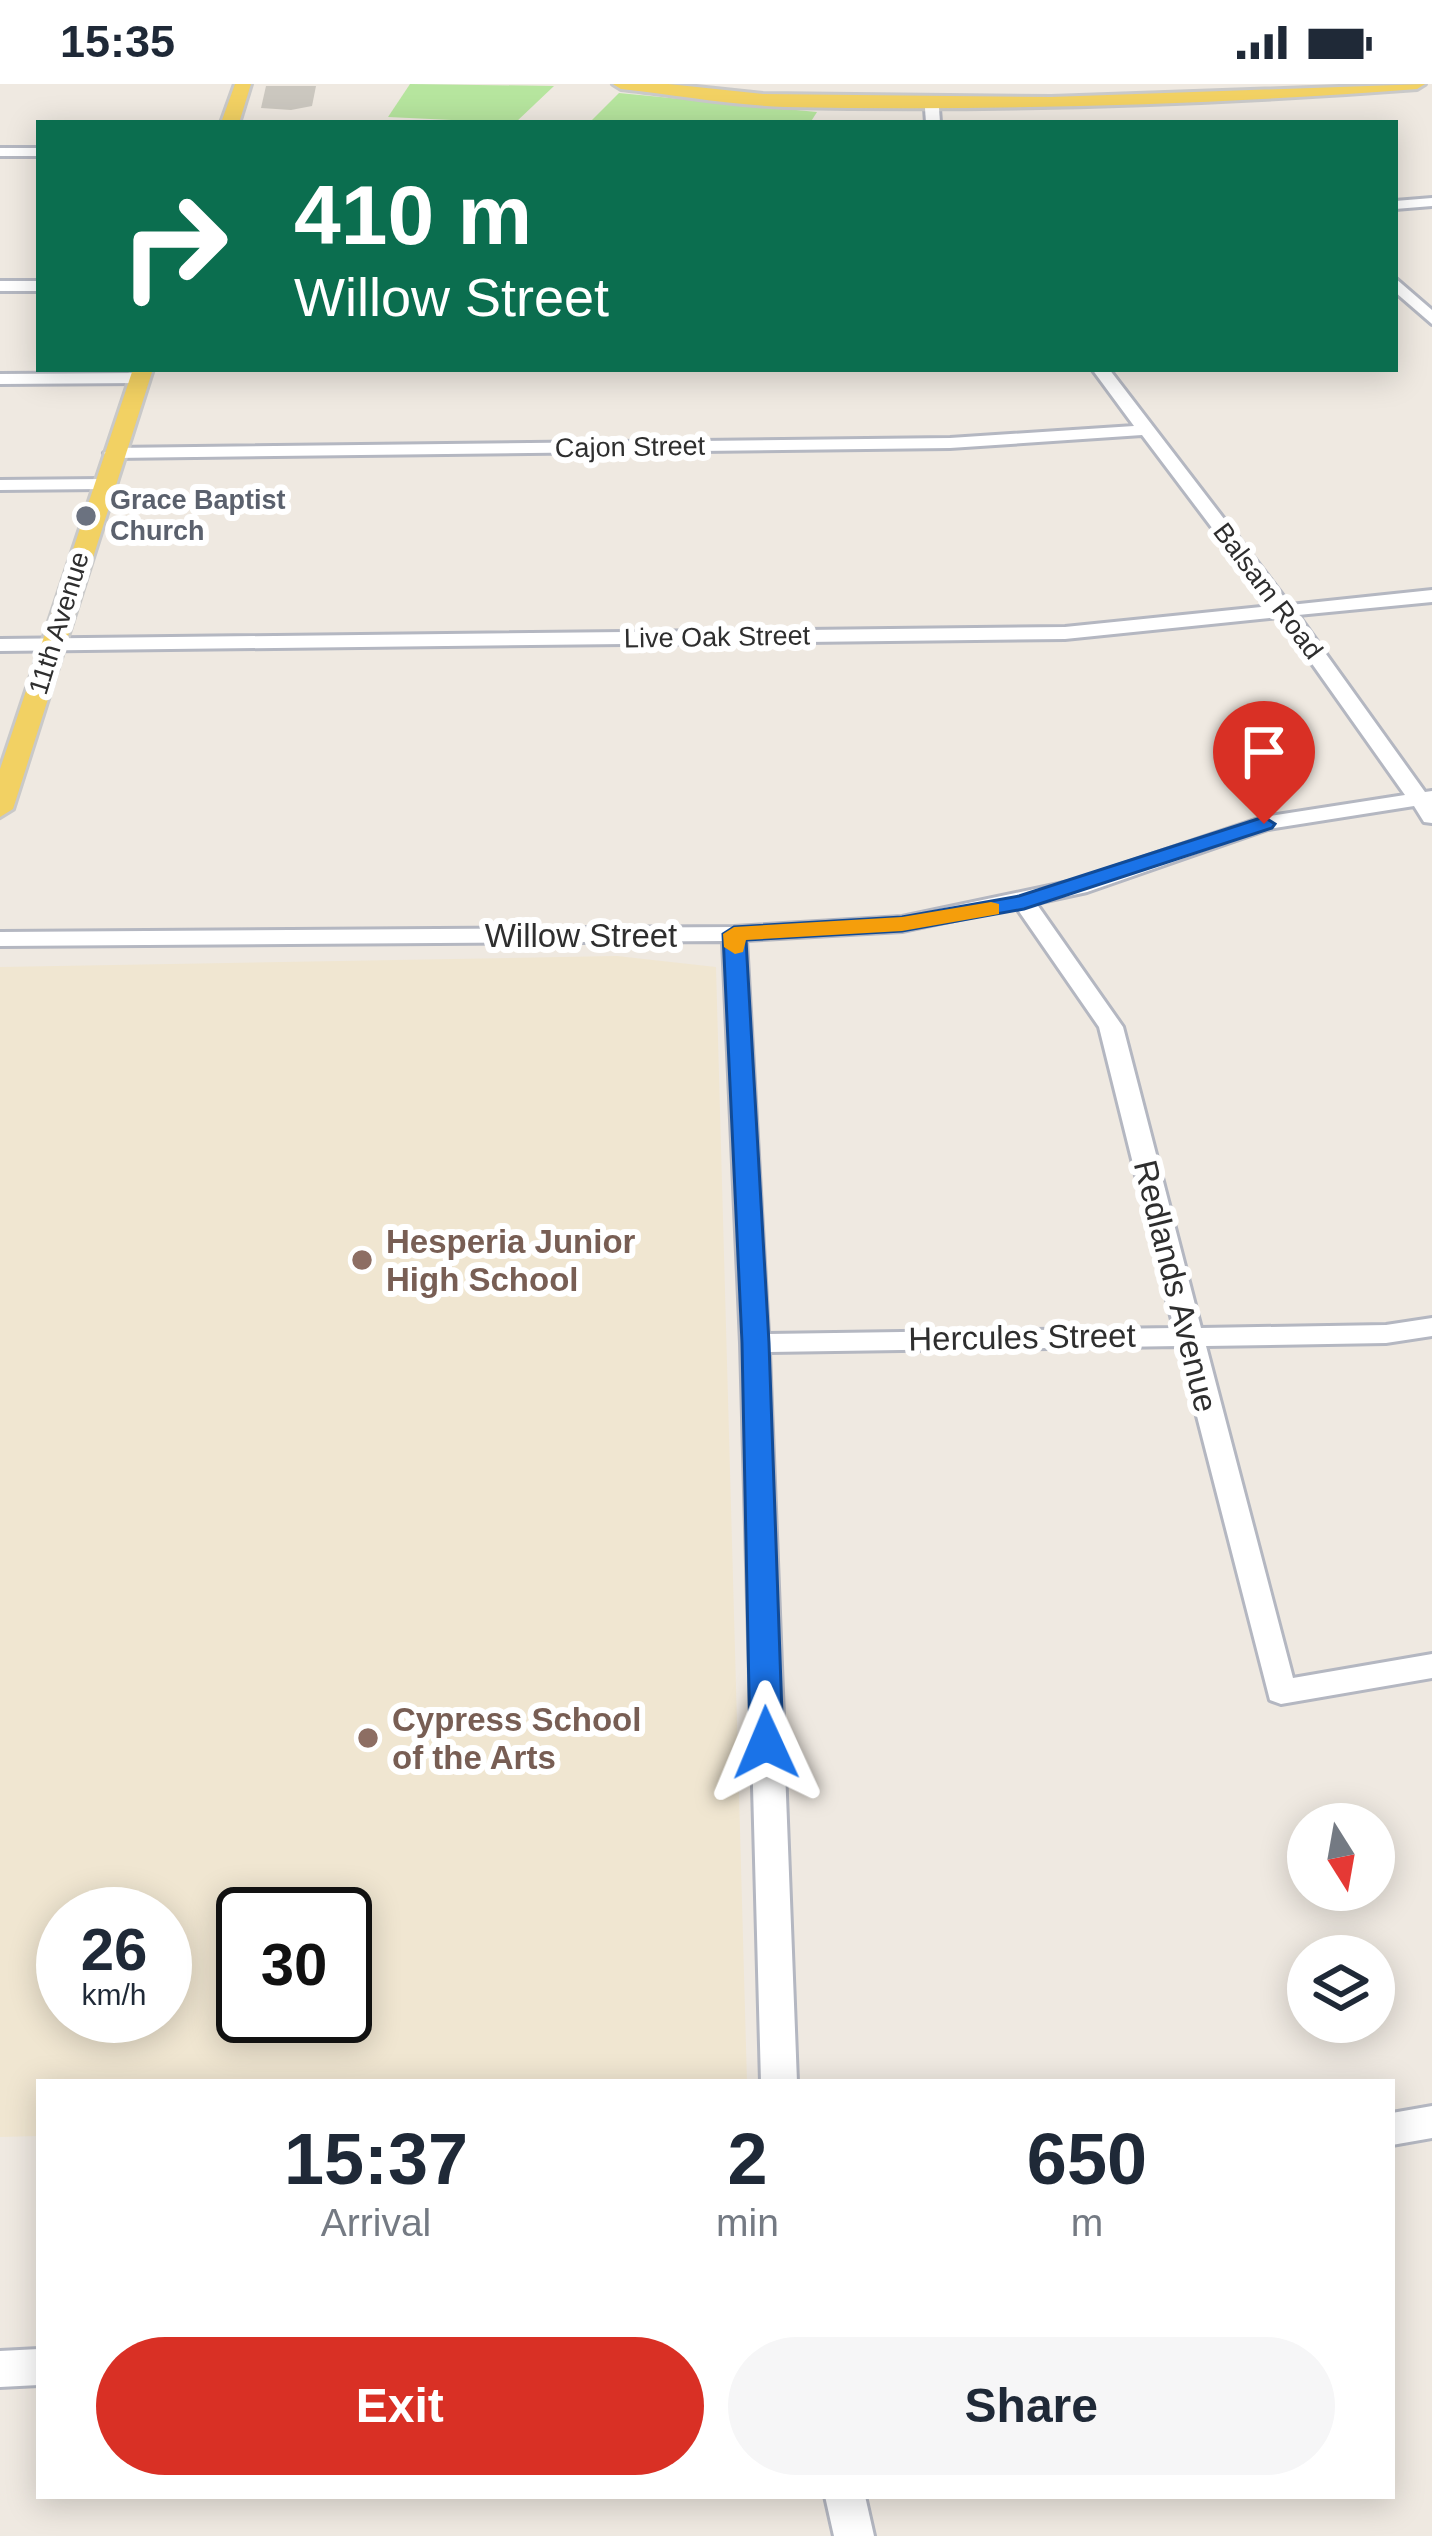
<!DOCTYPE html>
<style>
body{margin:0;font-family:Helvetica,sans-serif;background:#f6f6f7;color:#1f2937;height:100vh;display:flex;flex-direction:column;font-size:45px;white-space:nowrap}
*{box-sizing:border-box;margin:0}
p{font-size:39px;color:#747a83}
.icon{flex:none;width:66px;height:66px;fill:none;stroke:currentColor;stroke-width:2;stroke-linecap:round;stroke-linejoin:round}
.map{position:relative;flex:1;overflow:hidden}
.sheet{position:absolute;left:36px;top:1995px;width:1359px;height:420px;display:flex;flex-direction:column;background:#fff;border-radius:0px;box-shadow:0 6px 30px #0003}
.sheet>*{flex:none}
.top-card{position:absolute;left:36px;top:36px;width:1362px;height:252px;border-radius:0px;box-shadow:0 6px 30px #0003;background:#0b6e4f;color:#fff;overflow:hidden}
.needle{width:78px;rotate:169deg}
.buttons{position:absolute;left:1287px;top:1719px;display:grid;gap:24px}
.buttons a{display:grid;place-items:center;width:108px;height:108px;border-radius:50%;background:#fff;box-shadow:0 6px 30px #0003;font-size:60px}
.speed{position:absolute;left:36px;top:1803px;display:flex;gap:24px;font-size:60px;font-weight:700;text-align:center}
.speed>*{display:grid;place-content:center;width:156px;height:156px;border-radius:50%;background:#fff;box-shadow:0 6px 30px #0003;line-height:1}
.speed small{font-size:30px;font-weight:400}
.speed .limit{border:6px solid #111;border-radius:18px;background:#fff;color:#111}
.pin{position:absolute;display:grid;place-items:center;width:102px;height:102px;color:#fff;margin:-123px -51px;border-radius:50% 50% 50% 0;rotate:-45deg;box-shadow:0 0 12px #0007}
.pin .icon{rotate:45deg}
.me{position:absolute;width:132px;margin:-66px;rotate:359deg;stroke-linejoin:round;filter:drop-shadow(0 0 9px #0008)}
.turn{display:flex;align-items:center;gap:42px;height:252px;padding:0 60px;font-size:54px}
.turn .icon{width:156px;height:156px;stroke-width:2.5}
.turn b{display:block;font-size:84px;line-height:102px}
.eta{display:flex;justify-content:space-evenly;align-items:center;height:204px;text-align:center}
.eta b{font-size:72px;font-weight:600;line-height:84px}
.action{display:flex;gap:24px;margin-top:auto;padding:24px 60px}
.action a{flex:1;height:138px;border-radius:72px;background:#d93025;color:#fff;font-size:48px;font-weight:600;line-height:138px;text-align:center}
.action a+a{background:#f6f6f7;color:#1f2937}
.status{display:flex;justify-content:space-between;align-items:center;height:84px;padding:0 60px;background:#fff;direction:ltr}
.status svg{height:33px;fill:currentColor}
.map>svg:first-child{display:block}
</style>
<div class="status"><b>15:35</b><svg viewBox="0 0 49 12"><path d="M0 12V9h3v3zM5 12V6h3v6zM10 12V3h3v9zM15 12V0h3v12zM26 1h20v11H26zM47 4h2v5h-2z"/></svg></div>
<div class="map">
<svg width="1432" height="2452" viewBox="0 0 1432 2452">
<rect width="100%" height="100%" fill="#efe9e1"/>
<path fill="#f0e6d1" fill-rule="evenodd" d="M617,872L716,883L747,1998H39V2052L0,2053V883ZM63,1830H165V1932H63ZM243,1830H345V1932H243Z"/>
<g fill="#b6e59e">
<path d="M410,0L554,2L515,39L388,33Z"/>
<path d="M619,9L817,28L810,39H589Z"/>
</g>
<path fill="#cbc7bf" d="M266,2H316L312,22L291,26L261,24Z"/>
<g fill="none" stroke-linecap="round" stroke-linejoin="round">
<g stroke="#b4b7c1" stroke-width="6">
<g id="minor">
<path d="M932,20L939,24L940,39H926L925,24Z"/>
<rect x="0" y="64" width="39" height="8"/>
<path d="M1432,114V122L1395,125V117Z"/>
<path d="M1395,194L1432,226V240L1395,208Z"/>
<rect x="0" y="197" width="39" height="10"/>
<path d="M1092,285H1109L1290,521L1432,506V518L1298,531L1425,708L1432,707V739L1424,738L1414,722L1268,745L1087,808L1036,819L1123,943L1201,1244L1386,1241L1432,1234V1252L1386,1259L1206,1262L1293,1594L1432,1570V1594L1281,1620L1270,1616L1179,1262L769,1268L797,1998H761L741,1259L723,857L0,862V848L734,843L902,833L1073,797L1264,733L1405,711L1279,533L1065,555L0,567V555L1065,543L1271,522L1142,351L950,364L113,374L104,369L113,364L950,354L1134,342ZM1016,823L1099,943L1174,1244L768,1250L746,856L902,847Z"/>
<path d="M0,290L140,289L148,294L140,299L0,300Z"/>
<path d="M0,396L103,395L112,400L103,405L0,406Z"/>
<path d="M1432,2022V2054L1392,2061V2029Z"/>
<path d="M39,2265V2301L0,2303V2267Z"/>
<path d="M825,2412H865L874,2452H834Z"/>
</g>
</g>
<g stroke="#c9c9c9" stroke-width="6">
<g id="major">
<path d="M235,0H251L239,39H221Z"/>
<path d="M613,0H668L763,10L1051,13L1425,0L1417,5C1207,21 993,27 785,23C731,21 675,11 621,5Z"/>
<path d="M133,285H153L13,725L0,733V685Z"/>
</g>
</g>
<use href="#minor" fill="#fff" fill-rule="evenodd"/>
<use href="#major" fill="#f2d163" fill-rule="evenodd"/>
</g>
<path fill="#1a73e8" stroke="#114b97" stroke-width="3" d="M1264,733L1275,740L1272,744L1024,825L902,847L746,856L769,1259L783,1659L778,1668L766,1672L755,1668L750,1659L742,1259L723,850L734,843L902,833L1019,812Z"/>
<path fill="#f59e0b" d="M991,818L999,820V830L902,847L746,856L743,868L735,870L724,863L723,850L734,843L902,833Z"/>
<circle fill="#6b7280" stroke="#fff" stroke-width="4.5" cx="86" cy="432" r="12"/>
<g fill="#8d6e63" stroke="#fff" stroke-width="4.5">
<circle cx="362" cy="1176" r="12"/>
<circle cx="368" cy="1654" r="12"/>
</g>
<g text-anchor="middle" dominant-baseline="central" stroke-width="12" stroke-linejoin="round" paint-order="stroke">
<g font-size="27" fill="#2e2e2e" stroke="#fff">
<text transform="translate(630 363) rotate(-1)">Cajon Street</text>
<text transform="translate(1268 507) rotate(53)">Balsam Road</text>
<text transform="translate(59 539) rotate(-73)">11th Avenue</text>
<text transform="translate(717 553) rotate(-1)">Live Oak Street</text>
</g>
<g font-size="27" font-weight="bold" fill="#5b616d" stroke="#fff" text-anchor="start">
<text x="110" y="416">Grace Baptist<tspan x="110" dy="31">Church</tspan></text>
</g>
<g font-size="33" fill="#2e2e2e" stroke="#fff">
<text x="581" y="851">Willow Street</text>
<text transform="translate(1176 1202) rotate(76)">Redlands Avenue</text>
<text transform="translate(1022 1253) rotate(-1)">Hercules Street</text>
</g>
<g font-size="33" font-weight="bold" fill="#785e54" stroke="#fff" text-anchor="start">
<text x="386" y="1157">Hesperia Junior<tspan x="386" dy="38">High School</tspan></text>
<text x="392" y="1635">Cypress School<tspan x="392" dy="38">of the Arts</tspan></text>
</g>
</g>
</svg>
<div class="buttons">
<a><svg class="needle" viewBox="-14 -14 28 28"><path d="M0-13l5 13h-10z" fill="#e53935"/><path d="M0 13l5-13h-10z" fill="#747a83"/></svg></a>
<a><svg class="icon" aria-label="layers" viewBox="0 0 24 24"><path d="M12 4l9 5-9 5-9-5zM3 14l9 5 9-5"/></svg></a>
</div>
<div class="speed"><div>26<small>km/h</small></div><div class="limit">30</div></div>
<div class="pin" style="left:1264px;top:740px;background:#d93025"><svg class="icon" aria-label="arrive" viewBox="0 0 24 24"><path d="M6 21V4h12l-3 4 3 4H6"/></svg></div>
<svg class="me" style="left:766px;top:1659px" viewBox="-20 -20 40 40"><path d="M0-17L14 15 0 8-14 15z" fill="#1a73e8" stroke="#fff" stroke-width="4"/></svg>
<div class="top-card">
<div class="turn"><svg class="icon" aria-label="right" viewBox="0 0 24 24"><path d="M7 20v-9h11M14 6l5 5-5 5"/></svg><div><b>410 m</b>Willow Street</div></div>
</div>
<section class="sheet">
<div class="eta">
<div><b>15:37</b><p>Arrival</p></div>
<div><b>2</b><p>min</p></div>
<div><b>650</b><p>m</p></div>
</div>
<div class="action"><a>Exit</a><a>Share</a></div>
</section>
</div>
